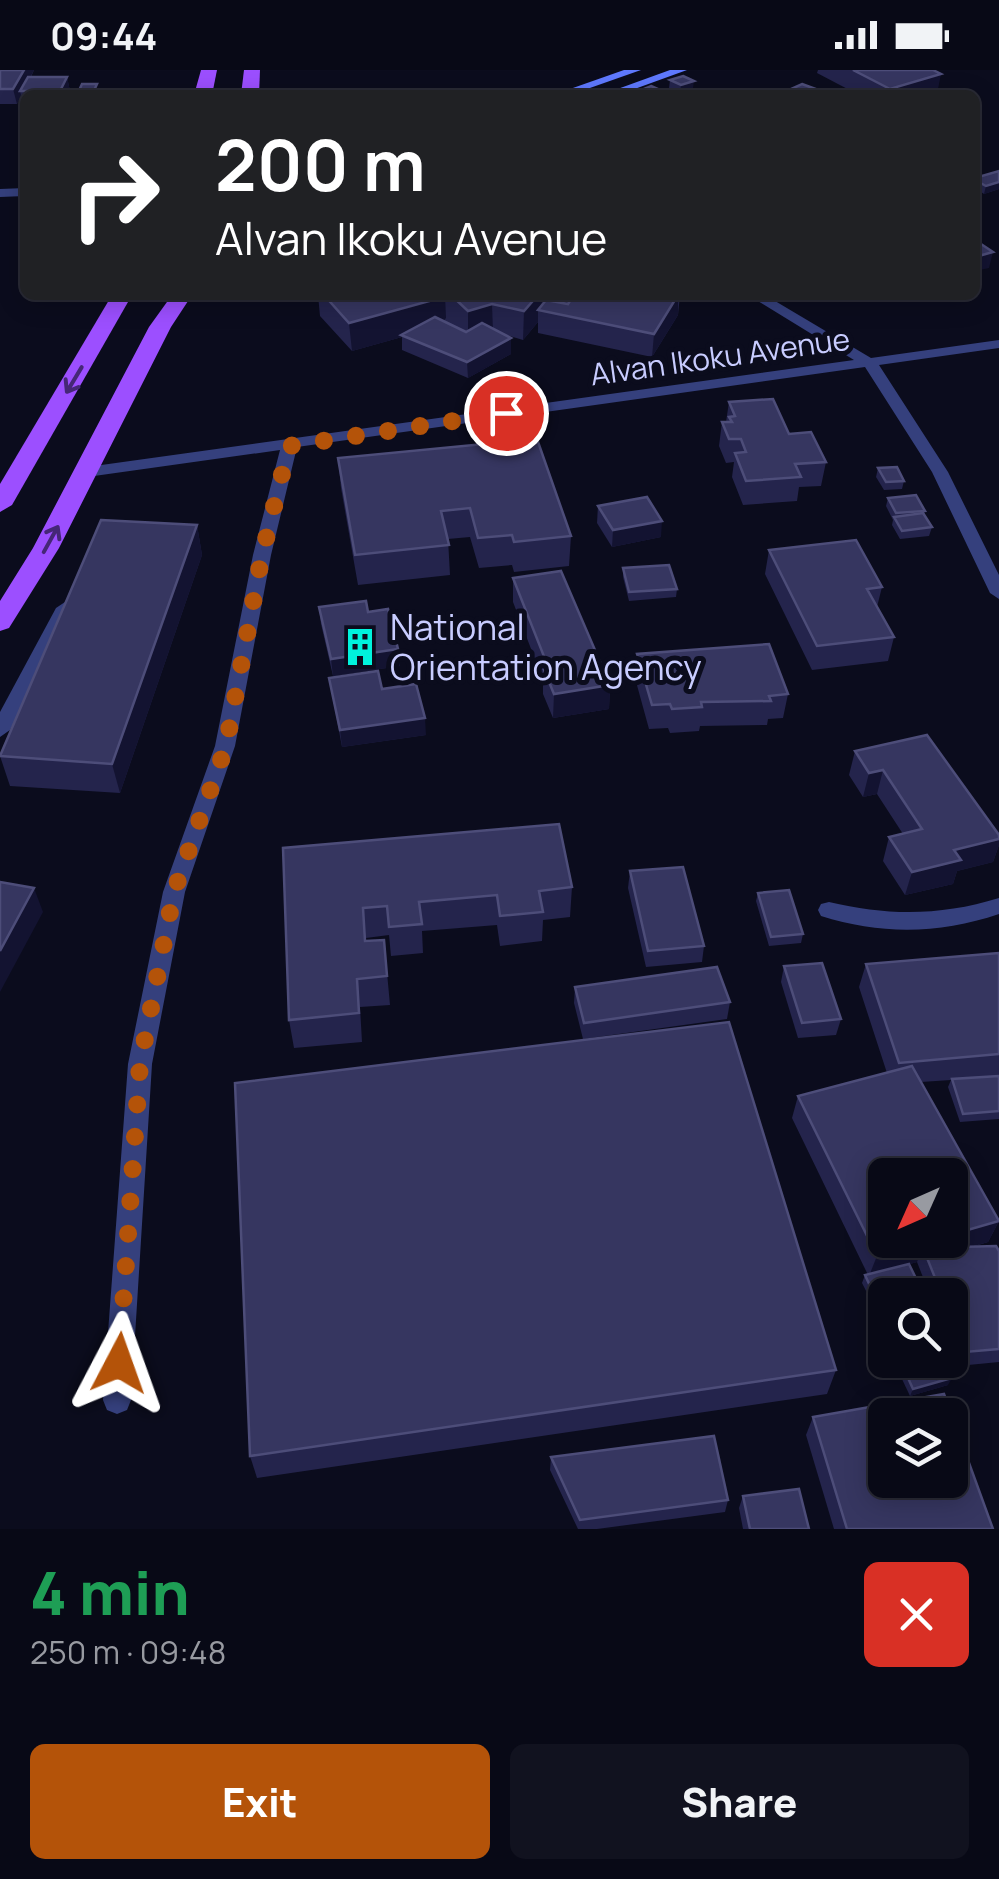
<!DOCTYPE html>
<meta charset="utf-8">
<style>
body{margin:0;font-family:Manrope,sans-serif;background:#11121f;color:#f1f3f6;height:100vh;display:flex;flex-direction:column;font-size:38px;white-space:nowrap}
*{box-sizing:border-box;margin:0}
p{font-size:32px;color:#989aa1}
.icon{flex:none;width:55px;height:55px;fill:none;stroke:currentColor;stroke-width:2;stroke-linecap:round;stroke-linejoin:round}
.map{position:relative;height:1459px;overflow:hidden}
.panel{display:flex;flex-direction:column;background:#080916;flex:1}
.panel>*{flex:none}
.hud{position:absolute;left:20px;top:20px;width:960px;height:210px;border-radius:15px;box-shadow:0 5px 25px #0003,0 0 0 2px #292a35;background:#202124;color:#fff;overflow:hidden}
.needle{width:65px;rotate:225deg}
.buttons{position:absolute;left:868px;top:1088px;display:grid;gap:20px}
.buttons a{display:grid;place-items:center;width:100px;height:100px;border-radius:15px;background:#080916;box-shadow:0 5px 25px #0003,0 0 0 2px #292a35;font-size:50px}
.pin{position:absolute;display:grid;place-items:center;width:85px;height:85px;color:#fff;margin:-42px;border:5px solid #fff;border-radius:50%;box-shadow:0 2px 10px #0007}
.me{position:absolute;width:110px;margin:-55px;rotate:4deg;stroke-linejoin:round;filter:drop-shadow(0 0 8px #0008)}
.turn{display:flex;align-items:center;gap:35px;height:210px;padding:0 30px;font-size:45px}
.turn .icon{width:130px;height:130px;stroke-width:2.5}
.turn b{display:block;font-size:70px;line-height:85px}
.round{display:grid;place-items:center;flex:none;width:105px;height:105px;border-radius:15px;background:#11121f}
.headline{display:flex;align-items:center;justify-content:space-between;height:170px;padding:0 30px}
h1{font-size:60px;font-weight:800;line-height:75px;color:#1e9e55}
.action{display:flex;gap:20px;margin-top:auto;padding:20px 30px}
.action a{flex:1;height:115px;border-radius:15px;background:#b45309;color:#fff;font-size:40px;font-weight:800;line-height:115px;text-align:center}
.action a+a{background:#11121f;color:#f1f3f6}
.status{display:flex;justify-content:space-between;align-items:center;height:70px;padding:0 50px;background:#080916;direction:ltr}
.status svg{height:28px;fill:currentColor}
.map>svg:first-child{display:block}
</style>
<div class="status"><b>09:44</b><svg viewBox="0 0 49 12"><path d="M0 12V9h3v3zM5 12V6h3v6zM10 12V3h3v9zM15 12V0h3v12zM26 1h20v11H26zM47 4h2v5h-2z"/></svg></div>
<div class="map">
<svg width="999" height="1459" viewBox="0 0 999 1459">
<rect width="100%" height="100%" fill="#0b0c1d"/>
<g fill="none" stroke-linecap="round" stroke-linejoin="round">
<path fill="#35407d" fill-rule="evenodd" d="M65,532L74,538L10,660L0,667V642L56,538Z"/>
<g fill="#35407d" fill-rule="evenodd">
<path d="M25,118V126L0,127V119Z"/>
<path d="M748,225H765L871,288L999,270V278L879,295L948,402L999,505V529L990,523L932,402L865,297L297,377L271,485L235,676L185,822L152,994L131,1330L127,1340L117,1344L107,1340L103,1330L128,994L163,822L215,676L253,485L280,380L87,407L79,402L87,397L854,290Z"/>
<path d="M999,828V844C940,864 881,865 821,846L818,840L821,834L829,832C888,846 941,846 999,828Z"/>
</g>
<g fill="#5f79ff" fill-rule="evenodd">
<path d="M624,0H641L570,25H553Z"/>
<path d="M670,0H687L618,25H601Z"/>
</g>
<g fill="#9c4fff" fill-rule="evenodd">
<path d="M201,0H217L212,25H194Z"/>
<path d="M244,0H260L259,25H241Z"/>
<path d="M112,225H132L12,435L0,442V414Z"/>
<path d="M172,225H192L171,257L59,478L9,558L0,561V531L33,478L149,257Z"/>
</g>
</g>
<g fill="#24244c">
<path d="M0,0H34L31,7H67L70,21L68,25H25V35H23L21,25L17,34H0Z"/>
<path d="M818,0H933L937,24L859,25L817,3Z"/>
<path d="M670,10L693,18L680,23L669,18Z"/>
<path d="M999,101V119L984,124L975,118V108Z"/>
<path d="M318,225H680L678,245L652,287L538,263V252L523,270L506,265L511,284L468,308L402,280V267L352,281L320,246Z"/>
<path d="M729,332L789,364L826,392L821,416L799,417L797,431L743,435L732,407L734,392L726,393L719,376L722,352H726Z"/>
<path d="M338,388L571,466L569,496L514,502L512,495L479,498L470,467L448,469L450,505L358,515L341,418Z"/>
<path d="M878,398L904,411L902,419L884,420L876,407Z"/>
<path d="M888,428L925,441L924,445L932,457L929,466L900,469L892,455L893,450L886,436Z"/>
<path d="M598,436L661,467L612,477L597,453Z"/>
<path d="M197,455L202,485L120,723L10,716L0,686Z"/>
<path d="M769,480L882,517L877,537L894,567L888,591L812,600L765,504Z"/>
<path d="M623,498L677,519L676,527L629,531L623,507Z"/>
<path d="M513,508L610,615L609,639L553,648L543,624V610L513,532Z"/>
<path d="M319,537L400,596L333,606L321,554Z"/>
<path d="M637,584L788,624L783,648L768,649L767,655L700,656L699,661L670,663L668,658L649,659L635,608Z"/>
<path d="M329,608L382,619L426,665L342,677Z"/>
<path d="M855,681L999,765V775L993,792L957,801L953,814L905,825L883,791L889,767L903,764L877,724L863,727L849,705Z"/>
<path d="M283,778L572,817L570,847L543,850L542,871L500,876L497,855L422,861L423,883L391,886L389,865L366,868V871L384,870L390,935L360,937L362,972L294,978L289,950Z"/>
<path d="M630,801L704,876L702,892L646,897L628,818Z"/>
<path d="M758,823L803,864L801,873L769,876L756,831Z"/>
<path d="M999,883V1049L960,1052L948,1017L951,1010L921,1012L999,1151L988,1172L972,1177L999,1181V1292L958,1296L950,1276V1225H930L917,1192L910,1194L885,1225V1272L879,1259L882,1252L862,1213L865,1205H868L792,1048L798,1026L887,1003L859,917L866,894Z"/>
<path d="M784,896L841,949L836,965L798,968L781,912Z"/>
<path d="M575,917L730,932L727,949L583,969L574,933Z"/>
<path d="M893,1290H943L948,1315L910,1326Z"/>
<path d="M836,1300L827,1324L257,1408L250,1386Z"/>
<path d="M813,1347L993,1459H834L806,1365Z"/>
<path d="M551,1387L728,1430L725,1442L597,1459H578L550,1400Z"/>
<path d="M743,1426L809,1459H743L739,1438Z"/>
</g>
<g fill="#131331">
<path d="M24,0H34L23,21H20L21,25L17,34L13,19Z"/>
<path d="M941,4L937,24L889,25L890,19Z"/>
<path d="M67,7L70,21L68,25H61L60,21Z"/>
<path d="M694,11L693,18L680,23L681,15Z"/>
<path d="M999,112V119L984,124L986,116Z"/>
<path d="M993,182L989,198L975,201V187Z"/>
<path d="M440,225H445L446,248L438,257L401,265L402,267L352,281L349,253Z"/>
<path d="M538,225H549V240H538V252L523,270L524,241Z"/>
<path d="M678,225V245L652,287L654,264Z"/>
<path d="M492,234L493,262L468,269V241Z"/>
<path d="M511,268V284L468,308L467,292Z"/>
<path d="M662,451L661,467L612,477L613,460Z"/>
<path d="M197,455L202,485L120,723L112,694Z"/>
<path d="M398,579L400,596L333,606L331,589Z"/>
<path d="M610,615L609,639L553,648L554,624Z"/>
<path d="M425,648L426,665L342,677L340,660Z"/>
<path d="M883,700L877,724L863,727L869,703Z"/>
<path d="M999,769V775L993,792L957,801L953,814L905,825L912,802L954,780Z"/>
<path d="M34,818L43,842L0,922V881Z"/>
<path d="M999,1151L988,1172L928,1189L923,1178L917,1192L869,1206L877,1186L932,1170H950V1165Z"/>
<path d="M952,1308L948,1315L910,1326L913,1319Z"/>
</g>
<g fill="#363660" stroke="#4d4d79" stroke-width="2.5" fill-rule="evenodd">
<path d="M0,0H24L13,19H0Z"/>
<path d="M853,0H933L941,4L890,19Z"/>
<path d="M683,6L694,11L681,15L670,10Z"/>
<path d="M28,7H67L60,21H20Z"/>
<path d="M82,14H97L92,25H77Z"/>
<path d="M802,14L832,25H786L782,23Z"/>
<path d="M651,16L660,20L648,25H629Z"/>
<path d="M999,101V112L986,116L975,110V108Z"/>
<path d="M975,170L993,182L975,187Z"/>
<path d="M324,225H440L437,229L349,253Z"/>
<path d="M451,225H538L524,241L492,234L468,241Z"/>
<path d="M555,225H678L654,264L538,240L546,230L568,234L572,228Z"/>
<path d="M435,247L466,262L482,253L511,268L467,292L401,265Z"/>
<path d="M773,329L789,364L811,362L826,392L795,394L801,407L746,411L735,383L746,382L741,369H729L722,352H732L729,347L735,346L729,332Z"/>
<path d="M537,369L571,466L514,472L512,465L478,468L470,438L441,441L449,475L355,485L338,388Z"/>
<path d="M897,397L904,411L886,412L878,398Z"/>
<path d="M916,425L925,441L896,443L888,428Z"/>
<path d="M647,427L662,451L613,460L598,436Z"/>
<path d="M923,443L932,457L902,461L894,447Z"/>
<path d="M101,450L197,455L112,694L0,686Z"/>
<path d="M856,470L882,517L867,519L894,567L817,576L769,480Z"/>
<path d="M669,495L677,519L629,522L623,498Z"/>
<path d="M561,501L610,615L554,624L544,600L549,599L513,508Z"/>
<path d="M366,531L368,542L388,539L398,579L331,589L319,537Z"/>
<path d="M769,574L788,624L769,626L771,631L701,632L702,637L672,639L670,634L652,635L637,584Z"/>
<path d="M378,601L382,619L416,614L425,648L340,660L329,608Z"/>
<path d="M927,665L999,765V769L954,780L961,790L912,802L889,767L922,759L883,700L869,703L855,681Z"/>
<path d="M559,754L572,817L539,821L543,842L500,846L497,825L419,832L422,854L389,857L387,836L363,838L365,871L384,870L387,906L357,909L359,943L289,950L283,778Z"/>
<path d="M683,797L704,876L648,881L630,801Z"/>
<path d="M0,812L34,818L0,881Z"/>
<path d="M789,820L803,864L771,867L758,823Z"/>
<path d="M999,883V984L899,993L866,894Z"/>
<path d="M822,893L841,949L802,953L784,896Z"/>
<path d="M717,897L730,932L584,953L575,917Z"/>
<path d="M729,952L836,1300L250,1386L235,1013Z"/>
<path d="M912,996L999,1151L950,1165V1105H885V1170H932L877,1186L798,1026Z"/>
<path d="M999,1006V1041L963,1044L952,1009Z"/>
<path d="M996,1176L999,1181V1279L965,1282L950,1245V1225H942L923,1178Z"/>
<path d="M909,1194L924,1225H885L884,1246L865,1205Z"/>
<path d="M900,1290H943L952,1308L913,1319Z"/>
<path d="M944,1324L993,1459H847L813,1347ZM885,1345H950V1410H885Z"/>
<path d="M714,1366L728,1430L580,1450L551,1387Z"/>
<path d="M799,1419L809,1459H750L743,1426Z"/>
</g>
<defs><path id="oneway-shaft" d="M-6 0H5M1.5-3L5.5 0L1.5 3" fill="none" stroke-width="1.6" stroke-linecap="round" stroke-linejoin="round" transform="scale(2.5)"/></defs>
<g stroke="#452777">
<use href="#oneway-shaft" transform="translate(74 310) rotate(121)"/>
<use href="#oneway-shaft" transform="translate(51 469) rotate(-61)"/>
</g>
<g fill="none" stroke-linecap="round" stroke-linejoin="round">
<path stroke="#b45309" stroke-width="18" stroke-dasharray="0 32.4" d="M119,1293L140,994L174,822L226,676L262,485L289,376L506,343"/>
</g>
<defs>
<g id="building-bare" transform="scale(3)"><path d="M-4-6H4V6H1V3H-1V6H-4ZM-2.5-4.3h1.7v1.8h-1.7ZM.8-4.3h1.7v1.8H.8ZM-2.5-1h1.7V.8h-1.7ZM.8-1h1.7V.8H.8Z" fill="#00f3dd" stroke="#0b0c1d" stroke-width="2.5" paint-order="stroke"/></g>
</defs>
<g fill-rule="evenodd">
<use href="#building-bare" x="360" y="577"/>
</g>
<g text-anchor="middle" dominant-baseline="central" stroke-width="10" stroke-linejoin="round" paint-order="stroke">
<g font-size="30" fill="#c8ccff" stroke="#0b0c1d">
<text transform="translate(720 286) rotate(-8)">Alvan Ikoku Avenue</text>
</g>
<g font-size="35" fill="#c8ccff" stroke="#0b0c1d" text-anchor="start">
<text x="390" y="557">National<tspan x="390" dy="40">Orientation Agency</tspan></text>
</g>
</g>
</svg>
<div class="buttons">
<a><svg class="needle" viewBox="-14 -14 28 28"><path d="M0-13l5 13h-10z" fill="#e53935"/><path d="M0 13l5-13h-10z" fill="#989aa1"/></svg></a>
<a><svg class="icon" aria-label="search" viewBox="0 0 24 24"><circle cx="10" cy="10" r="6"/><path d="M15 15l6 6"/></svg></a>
<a><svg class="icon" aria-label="layers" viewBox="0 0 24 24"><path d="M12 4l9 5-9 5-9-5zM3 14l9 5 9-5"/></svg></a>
</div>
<div class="pin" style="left:506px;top:343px;background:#d93025"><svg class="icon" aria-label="arrive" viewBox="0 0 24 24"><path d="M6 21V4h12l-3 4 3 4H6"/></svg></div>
<svg class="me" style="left:119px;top:1293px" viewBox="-20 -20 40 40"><path d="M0-17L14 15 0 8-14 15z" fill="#b45309" stroke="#fff" stroke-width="4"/></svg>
<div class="hud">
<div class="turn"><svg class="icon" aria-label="right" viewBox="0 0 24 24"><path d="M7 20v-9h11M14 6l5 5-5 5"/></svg><div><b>200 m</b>Alvan Ikoku Avenue</div></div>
</div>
</div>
<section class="panel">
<div class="headline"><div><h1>4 min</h1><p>250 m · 09:48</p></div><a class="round" style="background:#d93025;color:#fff"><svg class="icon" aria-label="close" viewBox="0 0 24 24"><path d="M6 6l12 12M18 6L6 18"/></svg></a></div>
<div class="action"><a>Exit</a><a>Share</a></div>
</section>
